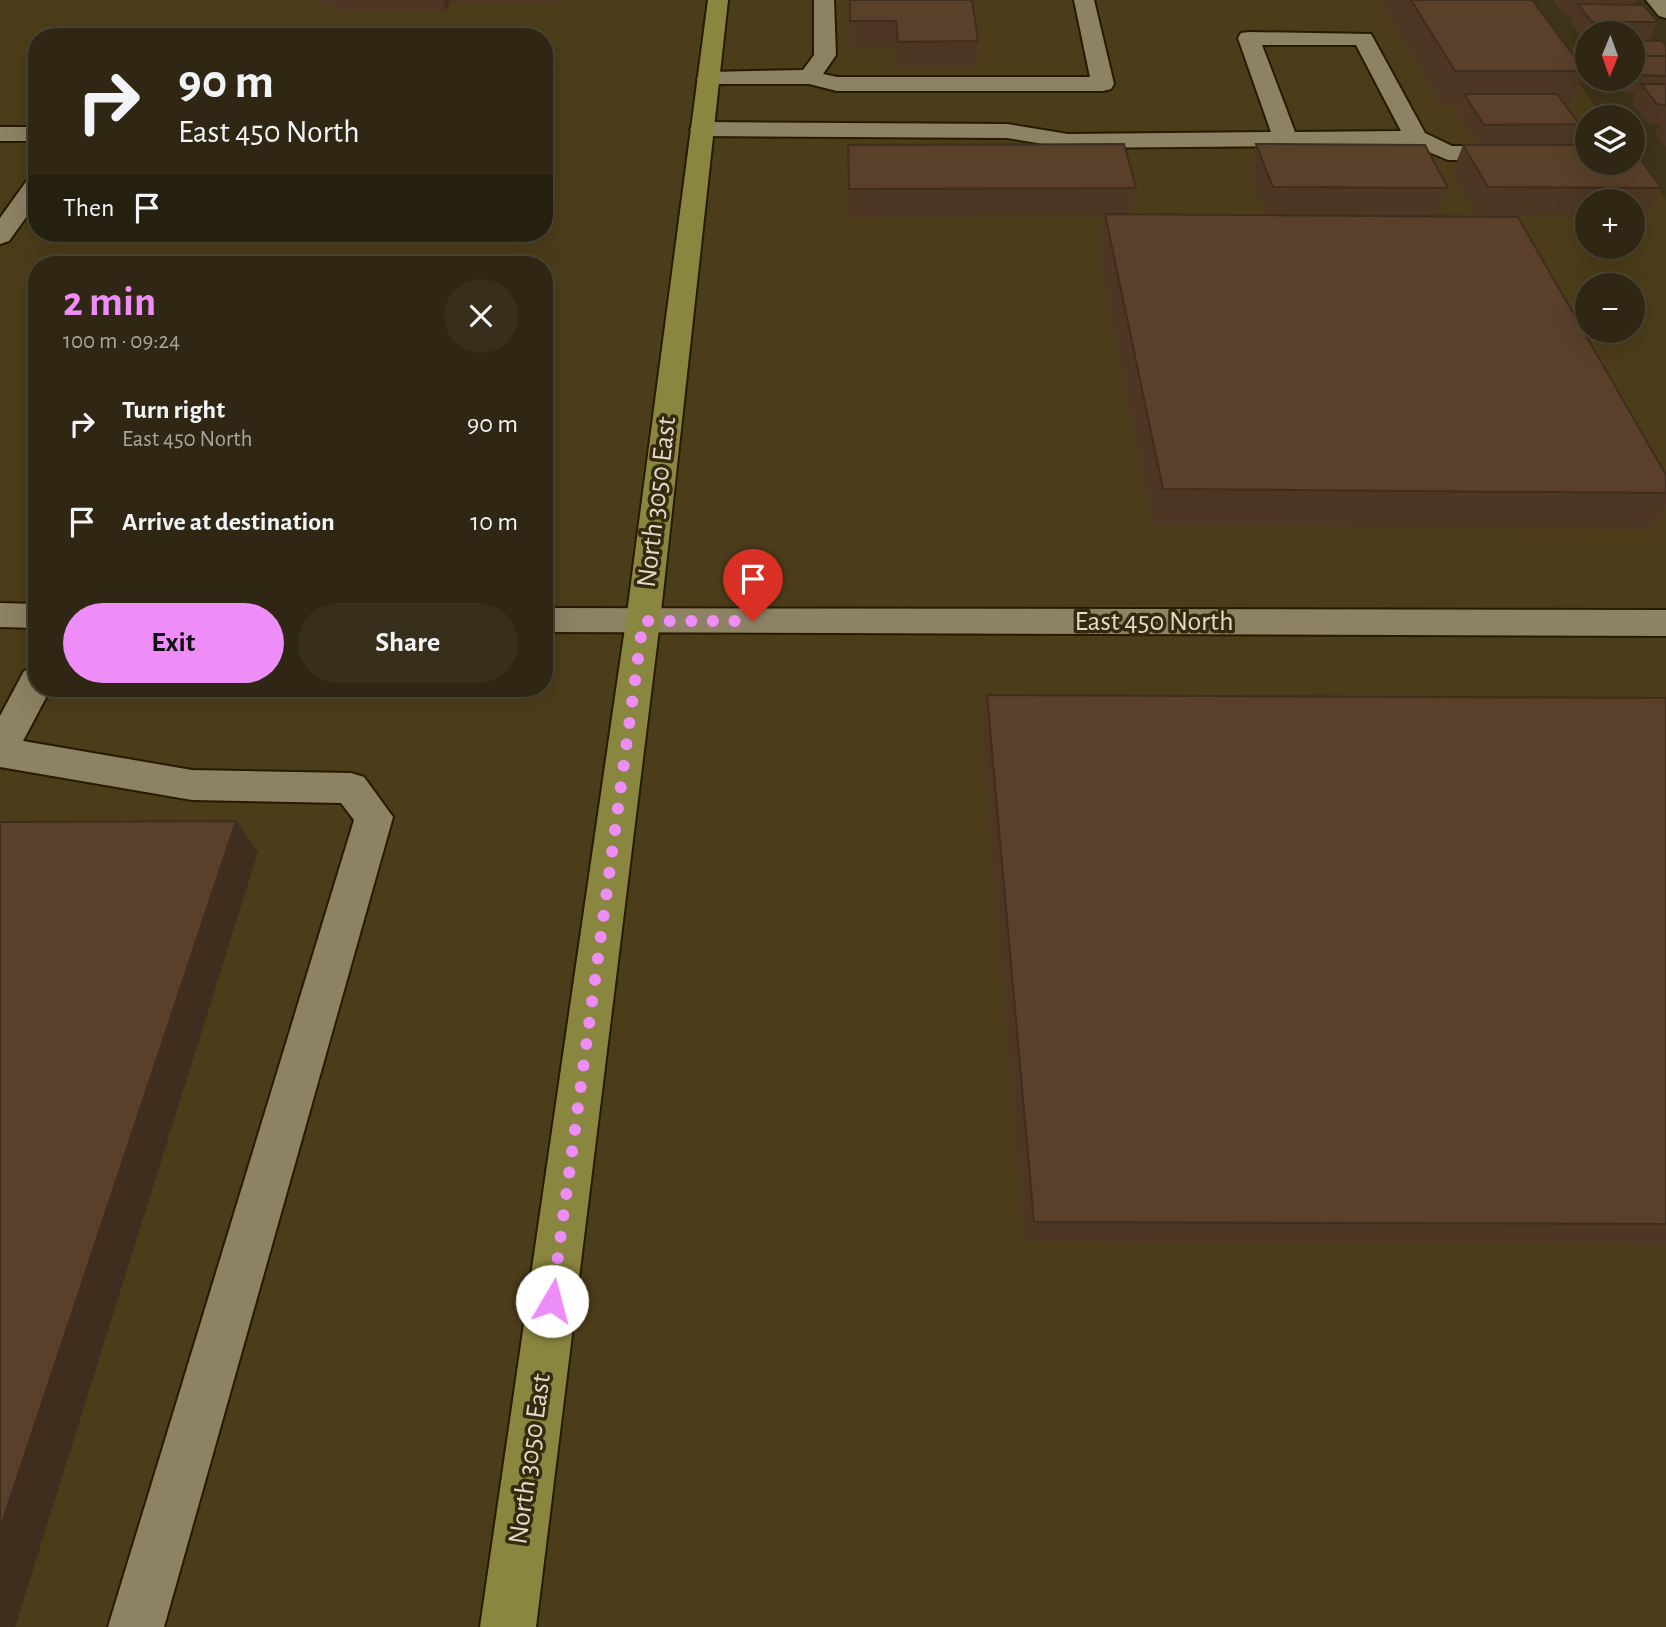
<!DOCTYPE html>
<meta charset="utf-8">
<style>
body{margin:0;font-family:"Alegreya Sans",sans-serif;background:#372f1c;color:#f1f3f6;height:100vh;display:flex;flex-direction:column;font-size:26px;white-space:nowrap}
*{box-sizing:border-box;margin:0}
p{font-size:23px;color:#a7a5a0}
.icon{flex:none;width:38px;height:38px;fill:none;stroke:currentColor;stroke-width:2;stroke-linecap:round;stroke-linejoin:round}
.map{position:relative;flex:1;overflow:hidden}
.details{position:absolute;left:28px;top:256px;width:525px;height:441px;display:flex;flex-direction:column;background:#2f2713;border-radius:28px;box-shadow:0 7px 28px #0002,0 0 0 2px #4a4433}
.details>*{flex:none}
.guide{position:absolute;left:28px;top:28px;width:525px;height:214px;border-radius:28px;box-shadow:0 7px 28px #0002,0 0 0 2px #4a4433;background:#2f2713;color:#f1f3f6;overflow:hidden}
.needle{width:46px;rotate:181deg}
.fabs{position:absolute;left:1575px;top:21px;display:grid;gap:14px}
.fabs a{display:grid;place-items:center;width:70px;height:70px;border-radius:50%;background:#2f2713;box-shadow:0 7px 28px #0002,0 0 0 2px #4a4433;font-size:35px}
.pin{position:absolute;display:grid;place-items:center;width:60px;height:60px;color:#fff;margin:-72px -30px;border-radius:50% 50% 50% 0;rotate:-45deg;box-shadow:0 0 7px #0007}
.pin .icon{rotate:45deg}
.me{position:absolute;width:77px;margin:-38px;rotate:8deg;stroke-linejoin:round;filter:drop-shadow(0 0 5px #0008)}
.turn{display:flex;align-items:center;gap:24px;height:147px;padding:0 35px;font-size:32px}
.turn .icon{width:91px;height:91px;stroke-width:2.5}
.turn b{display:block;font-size:49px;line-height:60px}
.then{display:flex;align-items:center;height:66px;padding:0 35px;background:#0003;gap:14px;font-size:26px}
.round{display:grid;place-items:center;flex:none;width:74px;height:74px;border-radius:37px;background:#372f1c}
.headline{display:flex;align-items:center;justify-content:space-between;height:119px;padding:0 35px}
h1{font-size:42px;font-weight:600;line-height:52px;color:#ee8cf8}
.action{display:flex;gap:14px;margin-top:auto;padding:14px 35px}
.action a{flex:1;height:80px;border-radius:42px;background:#ee8cf8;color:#111;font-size:28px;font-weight:600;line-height:80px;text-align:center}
.action a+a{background:#372f1c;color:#f1f3f6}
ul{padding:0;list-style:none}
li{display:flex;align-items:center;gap:21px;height:98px;padding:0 35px}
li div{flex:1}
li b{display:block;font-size:26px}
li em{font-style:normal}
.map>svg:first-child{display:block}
</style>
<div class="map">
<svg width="1666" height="1627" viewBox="0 0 1666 1627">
<rect width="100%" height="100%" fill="#3f3419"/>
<path fill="#4c3d1a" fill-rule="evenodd" d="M0,0H1515L1604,117H1587V163H1633V156L1666,200V1627H0ZM37,37H544V233H37ZM1587,201H1633V247H1587ZM37,264H544V688H37ZM1587,285H1633V331H1587Z"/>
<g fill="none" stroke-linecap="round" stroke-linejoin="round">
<g stroke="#261b01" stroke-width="4">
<g id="minor">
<path d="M814,0H834L836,55L823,74L837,77H1090L1074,0H1094L1114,84L1111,89L1103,91H837L809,84H700L697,79L700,74L708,72L803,70L814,55Z"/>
<path d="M1646,0H1666V18L1659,16Z"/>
<path d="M1249,32L1371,34L1425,133L1452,146H1587V160H1448L1412,145L1068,148L1007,138L702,136L694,134L690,129L694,124L702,122L1007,124L1068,134L1271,132L1238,38L1241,33ZM1262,45H1356L1401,131L1295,132Z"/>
<rect x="0" y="127" width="37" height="14"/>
<path d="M37,177V202L9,241L0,244V218L28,179Z"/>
<path d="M0,603L37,604V628L0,627Z"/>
<path d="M544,608L1666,610V636L544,632Z"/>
<path d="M37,668V688H51L23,741L192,770L351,773L364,777L393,817L164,1627H108L354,820L341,803L192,800L0,767V716L24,671Z"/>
</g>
</g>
<g stroke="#261b01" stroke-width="4">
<path id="major" d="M708,0H728L660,621L536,1627H480L626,621Z"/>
</g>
<use href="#minor" fill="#8e8264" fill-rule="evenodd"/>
<use href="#major" fill="#89863f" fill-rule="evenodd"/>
</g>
<g fill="#4d3724">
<path d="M321,0H558L557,4H449L446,11H339L338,6H323Z"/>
<path d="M849,0H972L978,41L976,68L897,69L895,48H850Z"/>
<path d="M1379,0H1532L1585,71L1569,105H1566L1579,124L1570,143L1476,144L1456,113L1459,105H1441Z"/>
<path d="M1553,0H1637L1634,5L1658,22L1649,41L1666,46V147L1655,133L1660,124L1647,123L1632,102L1636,94H1625L1613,79H1633V33H1587V40H1584L1570,23L1573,15H1565Z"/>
<path d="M1256,144L1448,188L1437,216L1666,475V508L1651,529L1153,525L1098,250L1104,216L848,217V145L1136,188L1131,214L1264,215L1249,172Z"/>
<path d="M1463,145L1661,188L1645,216H1633V201H1587V216L1476,215L1452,173Z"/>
<path d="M987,695L1666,698V1245L1025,1242L982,729Z"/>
</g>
<g fill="#3f2d1d">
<path d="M443,0H449V4L446,11Z"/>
<path d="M236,821L258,852L15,1627H0V1529Z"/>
</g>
<g fill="#5a402a" stroke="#3f2d1d" stroke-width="2">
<path d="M850,0H972L978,41L898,42L896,21H850Z"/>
<path d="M1411,0H1532L1585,71H1455Z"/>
<path d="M1578,4L1643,5L1658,22H1592Z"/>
<path d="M1633,40L1662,41L1666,46V56H1633Z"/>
<path d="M1633,56H1666V76L1634,75L1633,74Z"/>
<path d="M1641,84H1666V105L1657,104Z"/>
<path d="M1464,94H1557L1579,124L1484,125Z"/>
<path d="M1124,144L1136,188L849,189L848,145Z"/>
<path d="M1256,144L1425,145L1448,188L1273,187Z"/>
<path d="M1463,145H1587V163H1633V149L1661,188L1488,187Z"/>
<path d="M1105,214L1518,217L1666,475V493L1163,489Z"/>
<path d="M987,695L1666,698V1224L1034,1222Z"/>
<path d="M236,821L0,1529V822Z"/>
</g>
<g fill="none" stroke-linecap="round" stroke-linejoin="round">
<path stroke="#ee8cf8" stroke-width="12" stroke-dasharray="0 21.6" d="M552,1301L643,621H753"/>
</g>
<g text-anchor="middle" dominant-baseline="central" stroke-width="7" stroke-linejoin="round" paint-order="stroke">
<g font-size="28" fill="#e1daca" stroke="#352a0e">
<text transform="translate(657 502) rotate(-83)">North 3050 East</text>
<text x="1154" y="622">East 450 North</text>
<text transform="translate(530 1459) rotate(-82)">North 3050 East</text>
</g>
</g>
</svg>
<div class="fabs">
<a><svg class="needle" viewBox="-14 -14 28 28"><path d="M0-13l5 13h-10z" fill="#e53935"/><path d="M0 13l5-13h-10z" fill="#a7a5a0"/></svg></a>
<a><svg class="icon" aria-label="layers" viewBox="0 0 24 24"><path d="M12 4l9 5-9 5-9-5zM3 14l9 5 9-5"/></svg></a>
<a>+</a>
<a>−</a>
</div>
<div class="pin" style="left:753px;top:621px;background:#d93025"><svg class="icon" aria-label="arrive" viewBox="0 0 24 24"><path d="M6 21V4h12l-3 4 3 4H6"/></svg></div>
<svg class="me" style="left:552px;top:1301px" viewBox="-20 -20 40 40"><circle r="19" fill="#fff"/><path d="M0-13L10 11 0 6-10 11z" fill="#ee8cf8"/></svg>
<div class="guide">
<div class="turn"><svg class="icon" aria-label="right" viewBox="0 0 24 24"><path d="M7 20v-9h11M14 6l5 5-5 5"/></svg><div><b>90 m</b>East 450 North</div></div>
<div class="then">Then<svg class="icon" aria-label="arrive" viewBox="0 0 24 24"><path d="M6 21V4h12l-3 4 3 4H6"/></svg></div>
</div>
<section class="details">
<div class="headline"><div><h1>2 min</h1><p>100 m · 09:24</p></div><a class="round"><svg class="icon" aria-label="close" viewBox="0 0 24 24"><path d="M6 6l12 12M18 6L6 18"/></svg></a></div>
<ul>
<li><svg class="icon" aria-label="right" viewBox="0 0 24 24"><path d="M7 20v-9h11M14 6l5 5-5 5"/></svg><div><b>Turn right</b><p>East 450 North</p></div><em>90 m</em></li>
<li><svg class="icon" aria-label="arrive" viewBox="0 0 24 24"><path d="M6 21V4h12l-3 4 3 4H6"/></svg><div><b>Arrive at destination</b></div><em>10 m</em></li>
</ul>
<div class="action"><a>Exit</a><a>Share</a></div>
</section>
</div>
